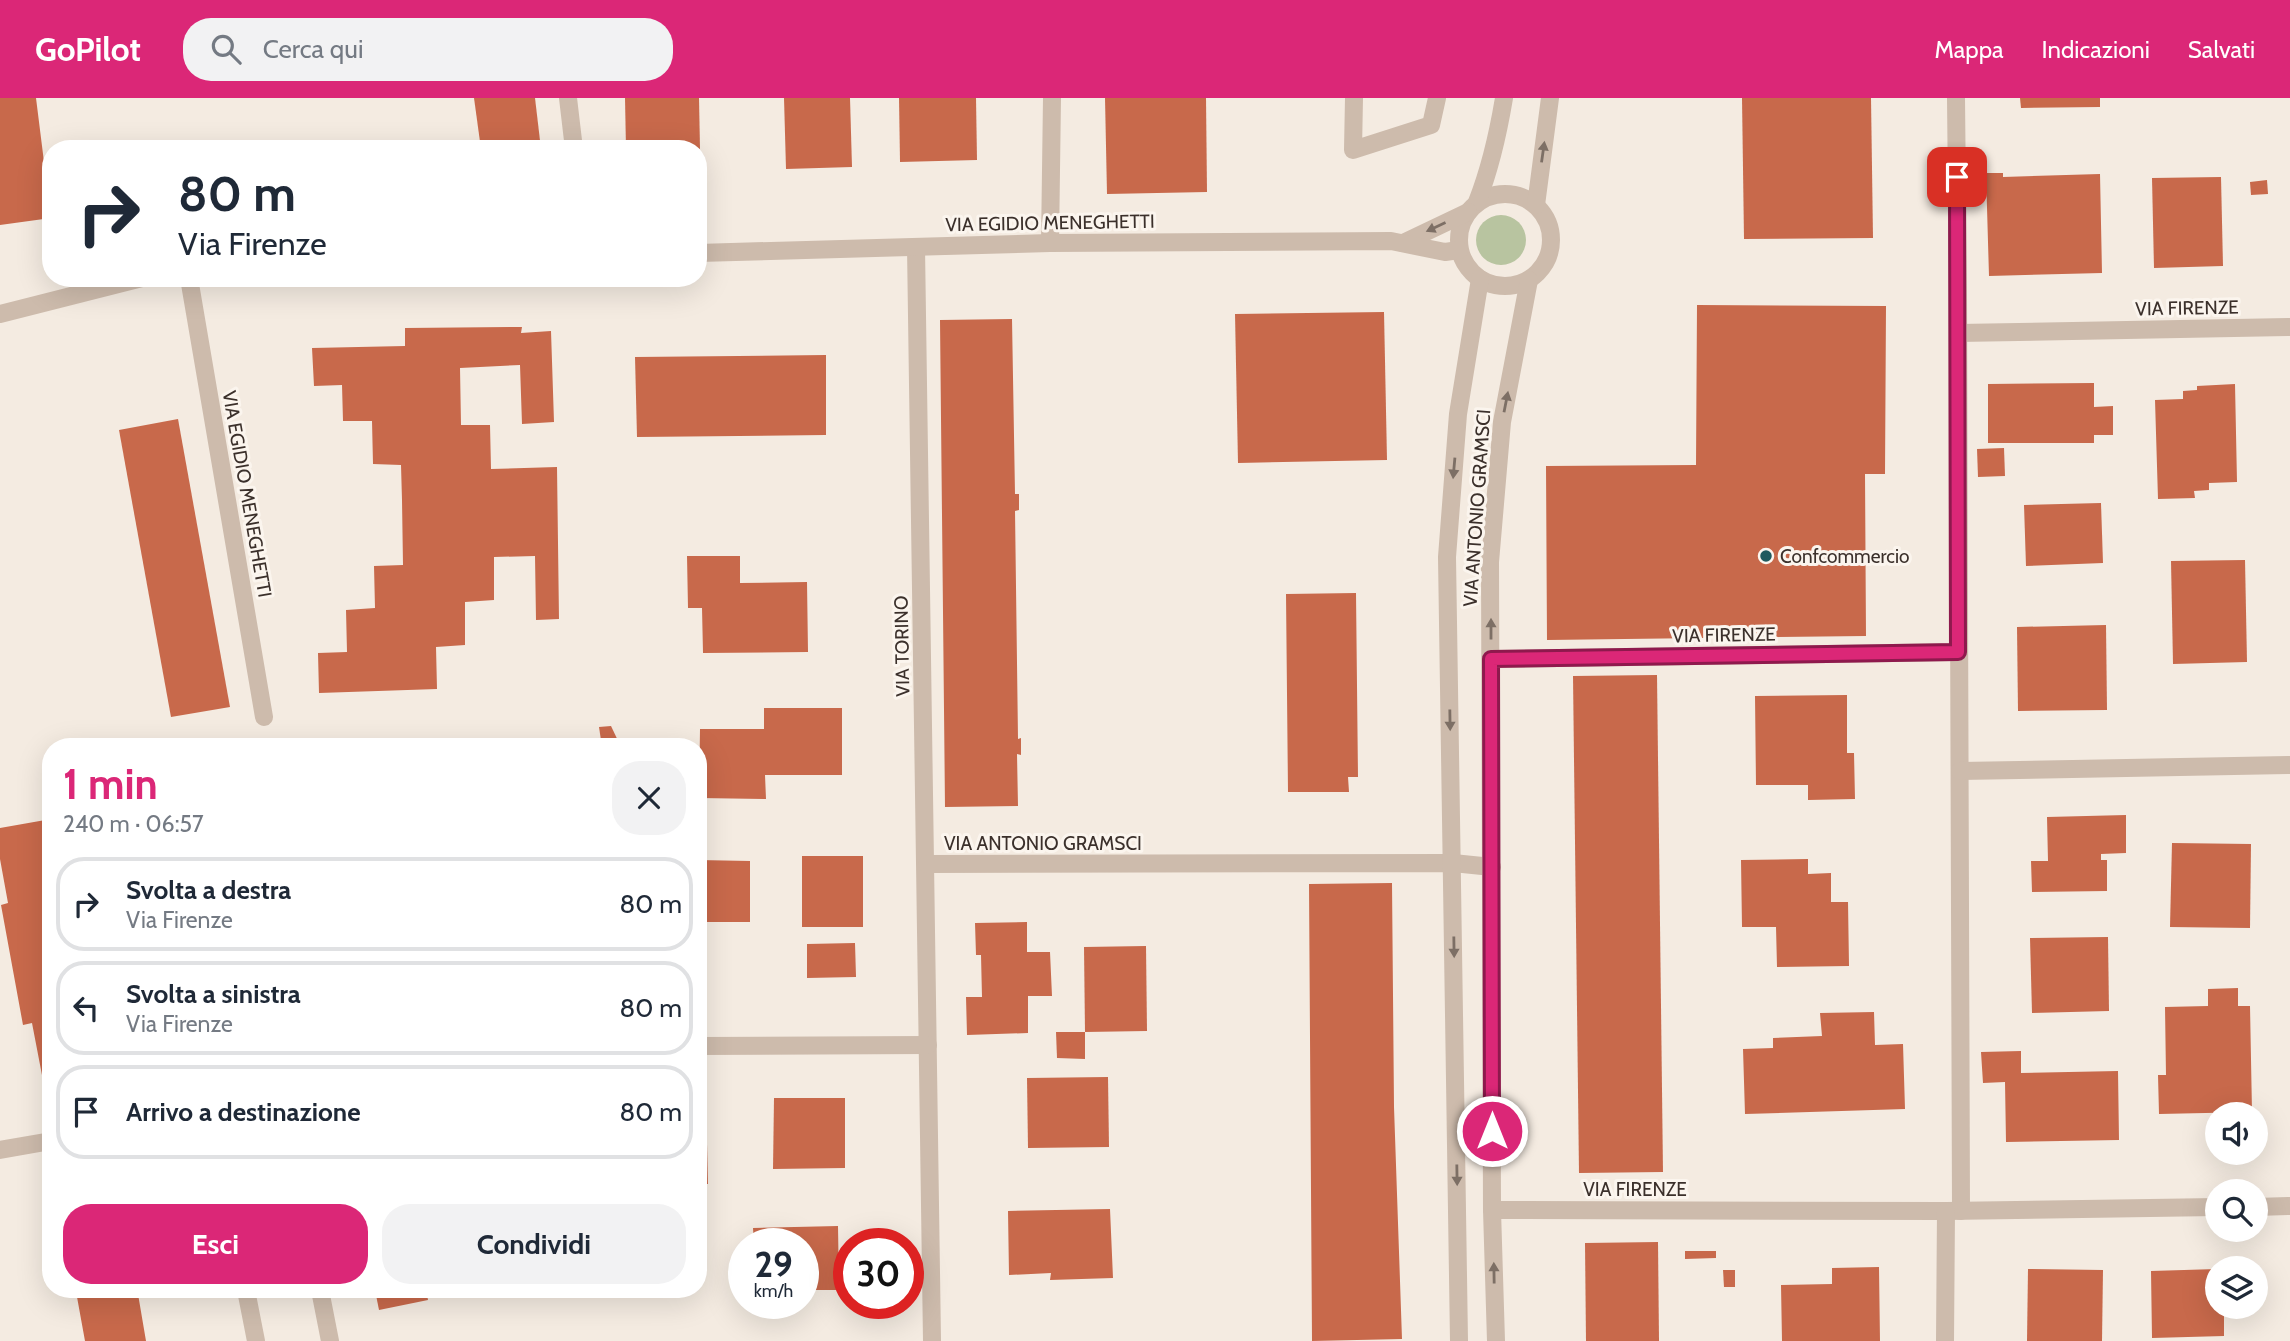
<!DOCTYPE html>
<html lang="it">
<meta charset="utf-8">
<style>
body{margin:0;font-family:Cabin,sans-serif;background:#f2f2f3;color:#1f2937;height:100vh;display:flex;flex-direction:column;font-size:26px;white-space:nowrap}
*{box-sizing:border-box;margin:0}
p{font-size:23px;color:#747a83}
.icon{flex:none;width:38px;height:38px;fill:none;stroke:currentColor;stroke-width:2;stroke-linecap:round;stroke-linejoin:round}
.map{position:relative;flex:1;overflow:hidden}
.panel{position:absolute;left:42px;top:640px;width:665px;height:560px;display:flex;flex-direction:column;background:#fff;border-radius:28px;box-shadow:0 7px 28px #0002}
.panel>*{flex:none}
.top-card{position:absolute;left:42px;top:42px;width:665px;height:147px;border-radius:28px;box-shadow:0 7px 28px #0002;background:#fff;color:#1f2937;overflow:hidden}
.controls{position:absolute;left:2205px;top:1004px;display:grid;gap:14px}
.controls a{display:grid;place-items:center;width:63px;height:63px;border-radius:50%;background:#fff;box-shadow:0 7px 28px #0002;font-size:35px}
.speed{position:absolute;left:728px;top:1130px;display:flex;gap:14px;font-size:35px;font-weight:700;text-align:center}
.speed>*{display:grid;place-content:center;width:91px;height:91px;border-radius:50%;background:#fff;box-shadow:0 7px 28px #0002;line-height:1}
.speed small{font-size:18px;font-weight:400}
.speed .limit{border:10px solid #d22;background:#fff;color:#111}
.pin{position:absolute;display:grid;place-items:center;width:60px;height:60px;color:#fff;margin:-30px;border-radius:14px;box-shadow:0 4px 10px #0006}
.me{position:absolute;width:77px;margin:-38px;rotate:0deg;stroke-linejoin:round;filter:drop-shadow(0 0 5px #0008)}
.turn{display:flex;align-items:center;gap:24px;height:147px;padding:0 21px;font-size:32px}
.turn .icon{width:91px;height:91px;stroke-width:2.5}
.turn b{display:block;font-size:49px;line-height:60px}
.round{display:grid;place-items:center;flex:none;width:74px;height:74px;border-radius:28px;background:#f2f2f3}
.headline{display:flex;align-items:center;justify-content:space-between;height:119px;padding:0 21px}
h1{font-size:42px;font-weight:800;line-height:52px;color:#db2777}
.cta{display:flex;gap:14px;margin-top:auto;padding:14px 21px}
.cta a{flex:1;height:80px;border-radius:28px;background:#db2777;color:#fff;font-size:28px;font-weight:800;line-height:80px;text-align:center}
.cta a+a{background:#f2f2f3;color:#1f2937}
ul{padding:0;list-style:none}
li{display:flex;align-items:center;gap:21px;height:94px;margin:0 14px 10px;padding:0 7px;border:4px solid #e0e1e3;border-radius:28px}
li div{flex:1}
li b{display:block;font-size:26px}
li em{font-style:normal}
header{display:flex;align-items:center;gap:42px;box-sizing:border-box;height:98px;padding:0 35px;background:#db2777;color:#fff}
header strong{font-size:33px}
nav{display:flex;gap:38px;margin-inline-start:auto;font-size:24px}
.search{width:490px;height:63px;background:#f2f2f3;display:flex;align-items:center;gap:18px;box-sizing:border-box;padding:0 24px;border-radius:28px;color:#747a83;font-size:26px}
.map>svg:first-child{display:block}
</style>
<header>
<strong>GoPilot</strong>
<div class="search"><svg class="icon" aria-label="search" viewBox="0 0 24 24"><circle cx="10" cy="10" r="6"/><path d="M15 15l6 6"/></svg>Cerca qui</div>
<nav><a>Mappa</a><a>Indicazioni</a><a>Salvati</a></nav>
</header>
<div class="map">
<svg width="2290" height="1243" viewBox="0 0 2290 1243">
<rect width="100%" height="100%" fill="#f4ebe1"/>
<circle fill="#b8c4a0" cx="1501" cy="142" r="25"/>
<g fill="#c8694b">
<path d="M0,0H36L51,120L0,127Z"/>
<path d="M474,0H535L541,51H481Z"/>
<path d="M625,0H699L700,51H626Z"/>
<path d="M784,0H850L852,69L786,71Z"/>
<path d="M899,0H976L977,62L900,64Z"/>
<path d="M1105,0H1206L1207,94L1107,96Z"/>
<path d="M1742,0H1871L1873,140L1744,141Z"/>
<path d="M2020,0H2100V9L2021,10Z"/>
<path d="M1986,75H2003V79L2100,76L2102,175L1989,178Z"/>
<path d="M2221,79L2223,168L2154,170L2152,80Z"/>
<path d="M2267,82L2268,96L2251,97L2250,84Z"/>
<path d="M1697,207L1886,208L1885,376H1865L1866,538L1547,542L1546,368L1696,367Z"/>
<path d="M1384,214L1387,362L1238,365L1235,216Z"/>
<path d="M1012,221L1015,396H1019V412L1015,413L1018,641L1021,640V657L1017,656L1018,708L945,709L940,222Z"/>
<path d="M522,229L521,235L551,233L554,324L522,326L520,267L460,270L461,327H490L491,371L557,369L559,521L536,522L535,458L494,459V502L465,504V547L436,549L437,591L319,595L318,555L347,554L346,512L375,510L374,468L403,467L402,402L401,367L373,366L372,323H343L342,287L314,288L312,250L405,248V230Z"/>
<path d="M826,257V337L637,339L635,259Z"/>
<path d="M2094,285V309L2113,308V337H2094V345H1988V286Z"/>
<path d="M2235,286L2237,384L2209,385V392L2194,393L2195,400L2158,401L2155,302L2183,301V293L2197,292V288Z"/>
<path d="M178,321L230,609L171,619L119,332Z"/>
<path d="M2004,350L2005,378L1978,379L1977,351Z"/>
<path d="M2101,405L2103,465L2026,468L2024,407Z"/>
<path d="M687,458H740V485L807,484L808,554L703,555L702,510H688Z"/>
<path d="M2245,462L2247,564L2173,566L2171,463Z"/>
<path d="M1356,495L1358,679H1348L1349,694H1288L1286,496Z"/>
<path d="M2106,527L2107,612L2018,613L2017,529Z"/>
<path d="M1657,577L1663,1074L1579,1075L1573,578Z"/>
<path d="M1847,597V655H1854L1855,701L1808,702V687H1756L1755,598Z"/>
<path d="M764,610H842V677H765L766,701L699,700L700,631H764Z"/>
<path d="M611,628L621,649H602L599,629Z"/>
<path d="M2126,717V755L2101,756V762H2107V793L2032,794L2031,763H2048L2047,719Z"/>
<path d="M51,721V997L46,998L32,925L23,927L1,807L8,805L0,761V730Z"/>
<path d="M2172,745L2251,746L2250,830L2170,829Z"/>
<rect x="802" y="758" width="61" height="71"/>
<path d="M1808,761V776L1831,775V804H1848L1849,868L1777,869L1776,829H1742L1741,762Z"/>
<path d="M698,762L750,763V824H698Z"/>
<path d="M1392,785L1394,1009L1402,1241L1312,1243L1309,786Z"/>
<path d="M1027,824V854H1050L1052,898H1028V935L967,937L966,899H982L981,857H976L975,825Z"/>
<path d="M2108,839L2109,913L2032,915L2030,840Z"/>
<path d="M855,845L856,879L807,880V846Z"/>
<path d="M1146,848L1147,933L1085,934L1084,849Z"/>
<path d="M2238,890V908H2250L2252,1014L2159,1016L2158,977H2166L2165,909L2208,908V891Z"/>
<path d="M1874,914L1875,947L1903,946L1905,1011L1745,1016L1743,951L1773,950V940L1822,938L1820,915Z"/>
<path d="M1056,934H1085V961L1057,960Z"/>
<path d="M2021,953V975L2118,973L2119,1042L2006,1044L2005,984L1983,985L1981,954Z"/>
<path d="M1108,979L1109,1049L1028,1050L1027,980Z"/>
<path d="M774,1000H845V1070L773,1071Z"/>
<path d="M698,1006H706L708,1086H698Z"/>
<path d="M1110,1111L1113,1180L1050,1182L1051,1175L1009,1177L1008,1113Z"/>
<path d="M838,1128L839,1192H803V1146H754L753,1130Z"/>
<path d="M1658,1144L1659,1243H1586L1585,1145Z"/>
<path d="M1685,1153H1716V1160L1685,1161Z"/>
<path d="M1879,1169L1880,1243H1782L1781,1187L1832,1186V1170Z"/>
<path d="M2028,1171L2103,1172L2102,1243H2027Z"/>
<path d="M2217,1171V1209H2224V1238L2152,1240L2151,1173Z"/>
<path d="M1723,1172H1735V1189H1724Z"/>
<path d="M83,1192H148V1195L138,1196L146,1243H85L77,1199L84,1198Z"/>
<path d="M375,1192H426L428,1202L379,1212Z"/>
<path d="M594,1192H689V1197L594,1199Z"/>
</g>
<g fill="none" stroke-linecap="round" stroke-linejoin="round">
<g stroke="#cdbbac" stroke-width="18">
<path d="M568,0L574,51"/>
<path d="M1354,0L1353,52L1431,27L1437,0"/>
<path d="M1956,0L1958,196L1961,1113"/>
<circle cx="1505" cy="142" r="46"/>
<path d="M1477,104C1490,71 1498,36 1504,0"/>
<path d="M1536,107L1550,0"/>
<path d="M1050,145L1052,0"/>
<path d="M1403,145L1468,114"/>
<path d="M916,149L932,1243"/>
<path d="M698,155L1050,145L1391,143L1445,154L1459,152"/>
<path d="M189,180L264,619"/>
<path d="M0,216L142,180"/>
<path d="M1958,235L2290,229"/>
<path d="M1491,561L1958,554"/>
<path d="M1960,673L2290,667"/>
<path d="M927,766L1453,765L1492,769"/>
<path d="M698,948L928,947"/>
<path d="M0,1052L51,1043"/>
<path d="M2256,1109L2290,1108"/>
<path d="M1492,1112L1946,1113L2217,1109"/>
<path d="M246,1192L256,1243"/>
<path d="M320,1192L330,1243"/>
<path d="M1459,1243L1447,459L1458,316L1480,181"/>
<path d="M1496,1243L1492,1112L1490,464L1502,324L1529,182"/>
<path d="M1945,1243L1946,1113"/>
</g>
</g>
<defs><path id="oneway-solid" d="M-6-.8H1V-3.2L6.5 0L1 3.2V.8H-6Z" transform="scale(1.75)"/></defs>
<g fill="#7d6f65">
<use href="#oneway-solid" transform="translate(1543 54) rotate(-82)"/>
<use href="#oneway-solid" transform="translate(1436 129) rotate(155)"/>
<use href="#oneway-solid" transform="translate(1506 304) rotate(-79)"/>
<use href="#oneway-solid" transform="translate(1454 370) rotate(95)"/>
<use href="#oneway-solid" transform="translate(1491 531) rotate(-90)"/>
<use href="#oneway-solid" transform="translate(1450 622) rotate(89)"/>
<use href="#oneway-solid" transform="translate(1454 849) rotate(89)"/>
<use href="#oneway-solid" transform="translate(1457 1077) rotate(89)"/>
<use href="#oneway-solid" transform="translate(1494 1175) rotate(-91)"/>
</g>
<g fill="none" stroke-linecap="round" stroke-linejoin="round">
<g stroke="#8e194d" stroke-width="18">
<path id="route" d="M1492,1033L1491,561L1958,554L1957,79"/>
</g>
<use href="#route" stroke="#db2777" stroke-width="12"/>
</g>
<circle fill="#1f5a5e" stroke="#fbf5ee" stroke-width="2.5" cx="1766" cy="458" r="7"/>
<g text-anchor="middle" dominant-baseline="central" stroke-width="6" stroke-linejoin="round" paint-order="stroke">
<g font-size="19" fill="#3b302b" stroke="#fbf5ee">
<text transform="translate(1050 125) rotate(-1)">VIA EGIDIO MENEGHETTI</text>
<text transform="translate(2187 210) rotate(-1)">VIA FIRENZE</text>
<text transform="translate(247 396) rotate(80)">VIA EGIDIO MENEGHETTI</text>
<text transform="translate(1477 410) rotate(-86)">VIA ANTONIO GRAMSCI</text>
<text transform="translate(1724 537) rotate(-1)">VIA FIRENZE</text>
<text transform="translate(902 548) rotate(-91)">VIA TORINO</text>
<text x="1043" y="745">VIA ANTONIO GRAMSCI</text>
<text x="1635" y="1091">VIA FIRENZE</text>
</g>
<g font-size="19" fill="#3b302b" stroke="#fbf5ee" text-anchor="start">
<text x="1780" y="458">Confcommercio</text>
</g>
</g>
</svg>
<div class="controls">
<a><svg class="icon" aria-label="sound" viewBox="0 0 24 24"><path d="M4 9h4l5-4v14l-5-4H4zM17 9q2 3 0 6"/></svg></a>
<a><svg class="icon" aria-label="search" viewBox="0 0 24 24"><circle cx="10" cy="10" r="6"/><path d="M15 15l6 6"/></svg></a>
<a><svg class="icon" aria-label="layers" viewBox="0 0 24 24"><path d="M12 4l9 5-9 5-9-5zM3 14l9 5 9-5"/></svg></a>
</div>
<div class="speed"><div>29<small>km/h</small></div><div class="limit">30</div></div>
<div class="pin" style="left:1957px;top:79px;background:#d93025"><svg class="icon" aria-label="arrive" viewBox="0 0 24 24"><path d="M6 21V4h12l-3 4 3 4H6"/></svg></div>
<svg class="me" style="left:1492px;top:1033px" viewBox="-20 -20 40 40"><circle r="17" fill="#db2777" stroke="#fff" stroke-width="3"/><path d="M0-11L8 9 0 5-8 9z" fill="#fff"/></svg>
<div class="top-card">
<div class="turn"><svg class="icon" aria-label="right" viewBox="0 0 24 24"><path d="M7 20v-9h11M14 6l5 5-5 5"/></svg><div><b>80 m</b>Via Firenze</div></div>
</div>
<section class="panel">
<div class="headline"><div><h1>1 min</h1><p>240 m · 06:57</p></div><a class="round"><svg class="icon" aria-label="close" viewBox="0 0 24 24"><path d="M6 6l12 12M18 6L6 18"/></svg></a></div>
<ul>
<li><svg class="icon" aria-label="right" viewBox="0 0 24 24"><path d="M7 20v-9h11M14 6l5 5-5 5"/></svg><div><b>Svolta a destra</b><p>Via Firenze</p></div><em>80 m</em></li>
<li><svg class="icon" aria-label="left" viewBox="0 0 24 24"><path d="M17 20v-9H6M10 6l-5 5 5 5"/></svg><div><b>Svolta a sinistra</b><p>Via Firenze</p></div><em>80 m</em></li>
<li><svg class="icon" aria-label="arrive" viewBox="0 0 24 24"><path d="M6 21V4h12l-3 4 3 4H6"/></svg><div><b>Arrivo a destinazione</b></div><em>80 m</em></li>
</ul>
<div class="cta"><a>Esci</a><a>Condividi</a></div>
</section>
</div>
